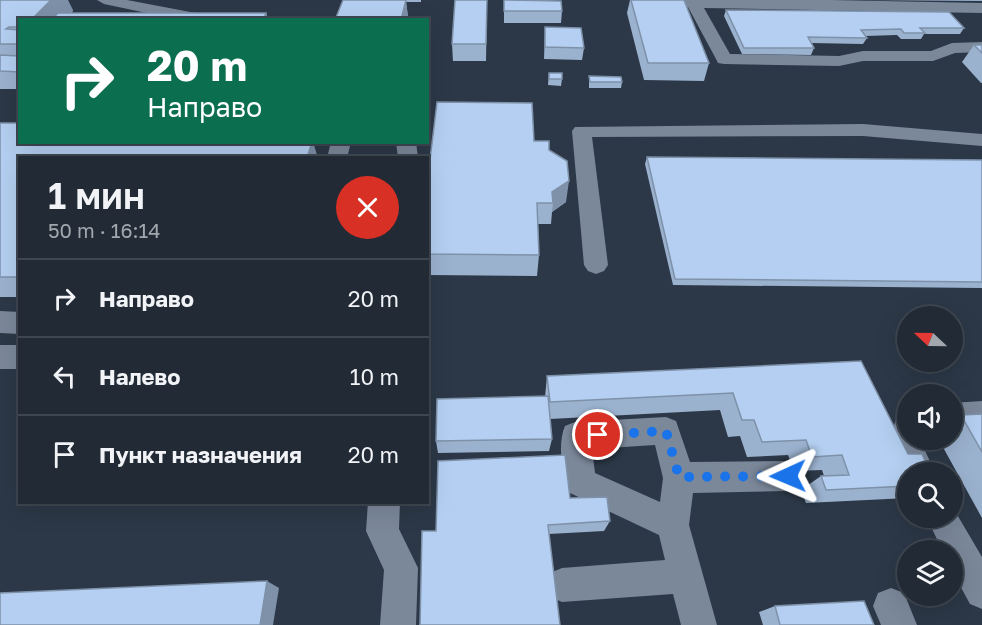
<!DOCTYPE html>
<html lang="ru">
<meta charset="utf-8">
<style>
body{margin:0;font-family:"Golos Text",sans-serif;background:#2d3641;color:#f1f3f6;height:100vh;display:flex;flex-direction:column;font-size:22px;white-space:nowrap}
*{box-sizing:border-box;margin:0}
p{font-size:20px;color:#a2a7ad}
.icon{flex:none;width:33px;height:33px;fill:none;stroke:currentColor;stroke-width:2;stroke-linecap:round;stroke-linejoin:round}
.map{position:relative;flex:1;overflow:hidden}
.side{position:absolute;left:18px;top:156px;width:411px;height:348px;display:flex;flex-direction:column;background:#212a35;border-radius:0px;box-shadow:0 6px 24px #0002,0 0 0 2px #3e4650}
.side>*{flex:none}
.hud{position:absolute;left:18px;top:18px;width:411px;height:126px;border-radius:0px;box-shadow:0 6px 24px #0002,0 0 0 2px #3e4650;background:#0b6e4f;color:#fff;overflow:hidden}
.needle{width:39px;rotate:292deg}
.fabs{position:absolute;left:897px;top:306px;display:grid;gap:12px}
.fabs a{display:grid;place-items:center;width:66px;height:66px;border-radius:50%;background:#212a35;box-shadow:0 6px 24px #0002,0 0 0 2px #3e4650;font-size:30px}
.pin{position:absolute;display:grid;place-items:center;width:51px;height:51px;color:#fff;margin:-26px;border:3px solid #fff;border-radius:50%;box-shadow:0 2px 6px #0007}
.me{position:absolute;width:66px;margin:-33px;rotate:269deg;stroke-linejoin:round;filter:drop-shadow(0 0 4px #0008)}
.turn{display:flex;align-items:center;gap:21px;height:126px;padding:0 30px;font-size:27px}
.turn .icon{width:78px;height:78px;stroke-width:2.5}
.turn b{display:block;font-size:42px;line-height:51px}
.round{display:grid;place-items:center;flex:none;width:63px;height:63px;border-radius:32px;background:#2d3641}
.headline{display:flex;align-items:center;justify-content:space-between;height:102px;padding:0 30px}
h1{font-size:36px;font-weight:600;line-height:45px}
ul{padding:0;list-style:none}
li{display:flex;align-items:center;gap:18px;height:78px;padding:0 30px;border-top:2px solid #3e4650}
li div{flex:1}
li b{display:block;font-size:22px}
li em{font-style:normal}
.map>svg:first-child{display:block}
</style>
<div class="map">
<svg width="982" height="625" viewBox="0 0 982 625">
<rect width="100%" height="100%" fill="#2c3847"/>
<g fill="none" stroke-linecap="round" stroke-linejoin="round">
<g fill="#7b889a" fill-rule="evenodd">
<path d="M97,0H127L206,15L213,20H180L104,4Z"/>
<path d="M661,0H831L982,3V13L704,8L730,54L839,56L863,51H931L952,43L982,42V52L955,53L933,61H863L839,66L724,64L718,63L716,59L688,7L668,4Z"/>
<path d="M863,124L982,134V146L863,136L592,137L608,265L604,271L596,274L588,271L584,265L572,131L575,127Z"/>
<path d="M331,142H351L347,158H327Z"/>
<path d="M396,142H416L418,158H398Z"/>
<path d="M0,311L20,312V334L0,333Z"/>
<rect x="0" y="345" width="20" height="24"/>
<path d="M982,401V427L952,429V403Z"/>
<path d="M908,409V440H920L935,472H908V480L889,443L898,412Z"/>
<path d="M666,417L676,421L690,462L788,461L799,465L804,476L799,487L788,491L693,493L689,525L717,625H681L673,594L562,602L550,597L545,585L550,573L562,568L665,560L659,535L570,493C562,475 557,444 565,426L575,422ZM655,445L663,478L660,502L595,473L592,449Z"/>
<path d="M368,502H400L399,529L418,568L416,625H380L384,570L366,531Z"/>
<path d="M952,506L982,557V609L970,604L952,571V550H942L927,518H952Z"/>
<path d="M891,588L904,593L917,625H881L873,606L878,593Z"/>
</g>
</g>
<g fill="#9bb2cf">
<path d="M0,0L73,10L72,13H266L268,20H20V89H0Z"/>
<path d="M343,0H421V2H406L408,17Z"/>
<path d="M487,0L486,61H453L452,44Z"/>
<path d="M504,0L562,11L561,23H504Z"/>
<path d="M630,0H684L709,63L704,81L644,80L627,13Z"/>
<path d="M864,0H982V1Z"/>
<path d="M726,10L964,28L960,34H924L921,39H901L897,35L865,36L867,38L863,44L811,43L814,48L811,55L742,54L724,16Z"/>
<path d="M545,27L584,48L582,60L544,59Z"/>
<path d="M974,45H982V83H981L962,62Z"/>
<path d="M549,73L562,79L561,86L548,85Z"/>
<path d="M589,76L622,82L621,88H589Z"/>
<path d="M0,123L20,142V297H0Z"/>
<path d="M534,141L549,150L566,202L552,212L551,224H538L539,255L537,276L428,275V176Z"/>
<path d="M647,157L982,160V288L673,285L645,164Z"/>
<path d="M861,361L908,472V498L806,503L801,490L821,476H824L822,470L794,471L788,455L747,457L740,436L728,437L720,410L550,419L552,439L549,451L438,453L436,441L545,397L547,376Z"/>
<path d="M982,414V518L939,440H952V420L961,415Z"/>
<path d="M570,498L610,521L604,531L549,534L420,625L436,531Z"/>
<path d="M775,606L874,625H763L759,612Z"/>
</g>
<g fill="#7e91a9">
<path d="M51,0H68L73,10L65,20H31Z"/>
<path d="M406,0L408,17L407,20H401Z"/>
<path d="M266,13L268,20H263Z"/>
<path d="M312,142H313L318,158H307Z"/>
<path d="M569,181L566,202L552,212L553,203L552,192Z"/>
<path d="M267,581L279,588L273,625H260Z"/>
</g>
<g fill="#b4cff1" stroke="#7e91a9" stroke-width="1.5">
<path d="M0,0H51L31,20H20V27H9L6,29L20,30V44H0Z"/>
<path d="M343,0H406L401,20H335Z"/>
<path d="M455,0H487L486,44H452Z"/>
<path d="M504,0L561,1L562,11H504Z"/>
<path d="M631,0H684L709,63H648Z"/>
<path d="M726,10L949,12L964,28H920L925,33H904L901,29L861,30L867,38L808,37L814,48H744Z"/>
<path d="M58,13H266L263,20H51Z"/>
<path d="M545,27L581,28L584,48L545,47Z"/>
<path d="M974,45H982V53Z"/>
<path d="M0,55L20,56V72L0,71Z"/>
<rect x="549" y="73" width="13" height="6"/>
<path d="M589,76L621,77L622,82H590Z"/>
<path d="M437,102L532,103L534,141H549V150L567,161L569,181L552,192L553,203H537L539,255L428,254V176Z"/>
<path d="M0,123H20V142H312L307,158H20V277H0Z"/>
<path d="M647,157L982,160V282L675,279Z"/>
<path d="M861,361L908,454H922L930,472H908V486L826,490L821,476L849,475L842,455L812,457L806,440L762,442L754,420H742L733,393L550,402L547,376Z"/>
<path d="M548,396L552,439L436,441L437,399Z"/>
<path d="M982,414V452L961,415Z"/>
<path d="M565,455L570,498L607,497L610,521L548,525L560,625H419H420L422,531H436L438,461Z"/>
<path d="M267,581L260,625H0V593Z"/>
<path d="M864,601L874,625H780L775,606Z"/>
</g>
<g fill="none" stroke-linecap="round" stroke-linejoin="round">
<path stroke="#1a73e8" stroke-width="10" stroke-dasharray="0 18" d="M598,435L666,431L679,477L788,476"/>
</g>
</svg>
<div class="fabs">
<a><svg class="needle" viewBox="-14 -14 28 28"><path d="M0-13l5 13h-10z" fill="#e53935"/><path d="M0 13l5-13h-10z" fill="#a2a7ad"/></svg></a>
<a><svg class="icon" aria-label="sound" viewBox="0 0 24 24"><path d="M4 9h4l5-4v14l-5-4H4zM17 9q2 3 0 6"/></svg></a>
<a><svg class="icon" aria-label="search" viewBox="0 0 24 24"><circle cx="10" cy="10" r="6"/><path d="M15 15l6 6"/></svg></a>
<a><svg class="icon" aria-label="layers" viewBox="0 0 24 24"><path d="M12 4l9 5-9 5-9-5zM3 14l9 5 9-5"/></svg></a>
</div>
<div class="pin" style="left:598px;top:435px;background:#d93025"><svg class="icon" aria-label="arrive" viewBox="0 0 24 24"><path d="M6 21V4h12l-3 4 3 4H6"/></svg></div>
<svg class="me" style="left:788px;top:476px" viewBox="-20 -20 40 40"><path d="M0-17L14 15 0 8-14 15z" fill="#1a73e8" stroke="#fff" stroke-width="4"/></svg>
<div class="hud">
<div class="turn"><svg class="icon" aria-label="right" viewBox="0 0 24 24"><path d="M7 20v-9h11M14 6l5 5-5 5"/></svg><div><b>20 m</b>Направо</div></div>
</div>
<section class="side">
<div class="headline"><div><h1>1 мин</h1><p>50 m · 16:14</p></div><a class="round" style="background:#d93025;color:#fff"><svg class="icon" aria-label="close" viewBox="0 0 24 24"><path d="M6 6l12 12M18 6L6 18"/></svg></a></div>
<ul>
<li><svg class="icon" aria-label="right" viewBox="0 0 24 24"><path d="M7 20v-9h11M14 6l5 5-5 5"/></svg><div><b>Направо</b></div><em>20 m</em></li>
<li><svg class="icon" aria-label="left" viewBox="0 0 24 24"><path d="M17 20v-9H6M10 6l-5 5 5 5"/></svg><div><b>Налево</b></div><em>10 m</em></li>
<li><svg class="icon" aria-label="arrive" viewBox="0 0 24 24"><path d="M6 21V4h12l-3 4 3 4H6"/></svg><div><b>Пункт назначения</b></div><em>20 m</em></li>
</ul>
</section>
</div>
